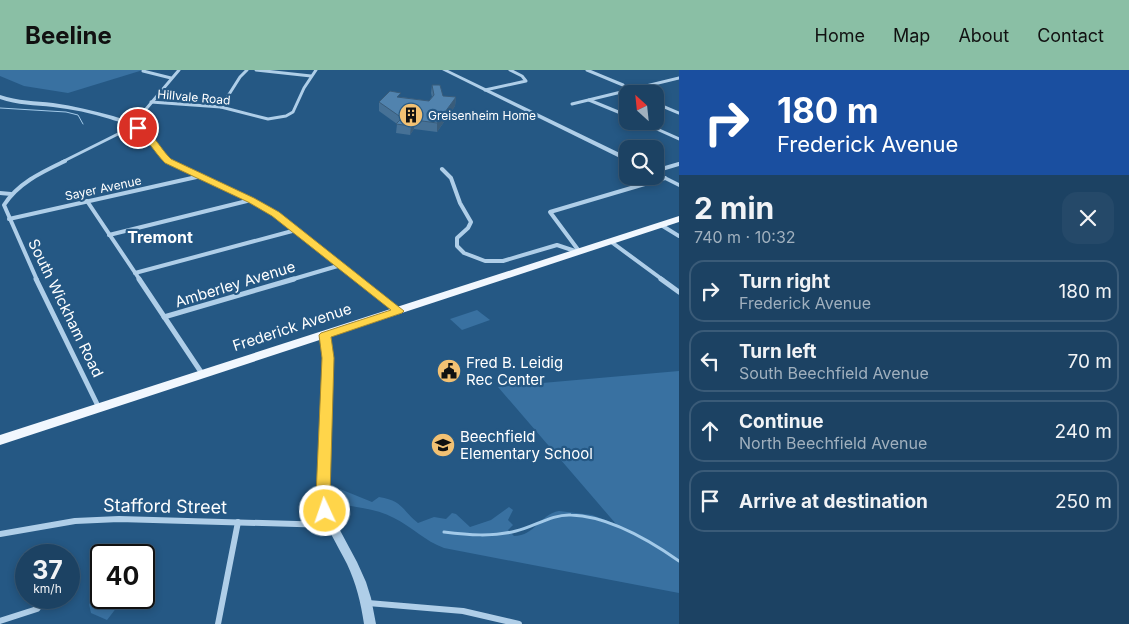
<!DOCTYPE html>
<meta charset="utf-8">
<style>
body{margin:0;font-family:Inter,sans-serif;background:#254969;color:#f1f3f6;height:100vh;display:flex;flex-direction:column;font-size:19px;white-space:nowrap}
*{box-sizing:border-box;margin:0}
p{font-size:16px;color:#a0b0be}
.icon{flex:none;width:28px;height:28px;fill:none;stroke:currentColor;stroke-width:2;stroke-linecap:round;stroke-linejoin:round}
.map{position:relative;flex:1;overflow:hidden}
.drawer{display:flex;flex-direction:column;background:#1c4263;width:450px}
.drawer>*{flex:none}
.hud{background:#1a4fa0;color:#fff;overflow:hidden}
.needle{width:32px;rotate:333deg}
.fabs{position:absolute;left:619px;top:15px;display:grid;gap:10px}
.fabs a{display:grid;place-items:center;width:45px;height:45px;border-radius:10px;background:#1c4263;box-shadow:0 2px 8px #0003,0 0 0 1px #3a5b78;font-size:25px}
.speed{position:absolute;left:15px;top:474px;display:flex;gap:10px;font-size:25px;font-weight:700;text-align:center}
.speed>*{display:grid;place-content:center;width:65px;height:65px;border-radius:50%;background:#1c4263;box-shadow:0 2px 8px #0003,0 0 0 1px #3a5b78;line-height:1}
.speed small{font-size:12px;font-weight:400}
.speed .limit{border:2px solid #111;border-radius:8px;background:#fff;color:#111}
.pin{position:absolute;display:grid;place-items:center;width:42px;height:42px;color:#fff;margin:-21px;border:2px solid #fff;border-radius:50%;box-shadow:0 1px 5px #0007}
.me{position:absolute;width:55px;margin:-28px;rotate:357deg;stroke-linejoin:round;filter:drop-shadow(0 0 4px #0008)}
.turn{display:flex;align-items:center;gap:18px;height:105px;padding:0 15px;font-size:22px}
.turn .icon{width:65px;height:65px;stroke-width:2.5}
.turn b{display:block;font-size:35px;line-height:42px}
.round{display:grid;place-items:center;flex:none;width:52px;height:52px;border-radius:15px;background:#254969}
.headline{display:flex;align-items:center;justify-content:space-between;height:85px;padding:0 15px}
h1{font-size:30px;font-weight:700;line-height:38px}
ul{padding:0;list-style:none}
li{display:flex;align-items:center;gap:15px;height:62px;margin:0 10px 8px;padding:0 5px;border:2px solid #3a5b78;border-radius:15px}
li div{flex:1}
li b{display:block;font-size:19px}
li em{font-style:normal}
header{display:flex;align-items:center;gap:30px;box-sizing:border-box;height:70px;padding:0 25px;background:#8abfa5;color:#111}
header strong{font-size:24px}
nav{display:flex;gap:28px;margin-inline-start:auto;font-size:18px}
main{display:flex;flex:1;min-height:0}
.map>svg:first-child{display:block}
</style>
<header>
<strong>Beeline</strong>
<nav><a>Home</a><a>Map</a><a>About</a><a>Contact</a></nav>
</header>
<main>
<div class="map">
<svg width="679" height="554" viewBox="0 0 679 554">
<rect width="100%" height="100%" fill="#255884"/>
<g fill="#3971a1">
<path d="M0,0H143L68,23L24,16L0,6Z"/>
<path d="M477,240L490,250L462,260L450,249Z"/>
<path d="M679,301V523L444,478C425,471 412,457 394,448C377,439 357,437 338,434L340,419L372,432L379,427C403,431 401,439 418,453L434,447L446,449L452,443L456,444L470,457L491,450L509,437L513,440L508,450L513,455L508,460L514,466C535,466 540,444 559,441L592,445L616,454L498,317Z"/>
<path d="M101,520V528H124L107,550L91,543L89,534Z"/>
</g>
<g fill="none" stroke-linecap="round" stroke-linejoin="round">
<path stroke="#a3cae9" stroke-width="1" d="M0,38L66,42L78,45L83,54"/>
<path stroke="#a3cae9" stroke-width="3" d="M444,462C468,465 493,467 516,461C534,457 552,444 571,445C609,446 649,470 679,491"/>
<g stroke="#afcee8" stroke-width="3">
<path d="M256,0L311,6"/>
<path d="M587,0L623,15L626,21L632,24"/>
<path d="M143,1L171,8"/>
<path d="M485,20L526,11L522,6L510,0"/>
<path d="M589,30L628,46"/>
<path d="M151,32L221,37L268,49L286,46L293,42L304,18L316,0"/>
<path d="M655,33L679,43"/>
<path d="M572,34L679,8"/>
<path d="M221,37L240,7L247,0"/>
<path d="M639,51L679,69"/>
<path d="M62,92L130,58L179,0"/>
</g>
<g stroke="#afcee8" stroke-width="4">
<path d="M442,99L451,108L460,133L471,152L468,158L457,168V176L464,183L485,191H503L557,175L578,182"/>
<path d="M655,101L679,94"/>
<path d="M0,123L11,124"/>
<path d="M87,131L140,210"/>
<path d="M9,149L201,106"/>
<path d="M661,155L679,166"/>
<path d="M109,165L251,130"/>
<path d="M610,171L663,210"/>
<path d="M579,181L550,142L665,108"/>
<path d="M135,203L296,160"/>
<path d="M37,210L4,135C18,113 42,102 65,91"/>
<path d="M290,210L341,195"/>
</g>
<g stroke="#afcee8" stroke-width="5">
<path d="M36,209L99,338"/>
<path d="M139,209L203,305"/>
<path d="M661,209L679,222"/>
<path d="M164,247L294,209"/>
</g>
<g stroke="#afcee8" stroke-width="6">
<path d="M0,464L75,451L119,449L331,455"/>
<path d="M368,533L463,541L519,554"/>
<path d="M0,551L37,539L46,528"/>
<path d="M218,554L238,452"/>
</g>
<g fill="#afcee8" fill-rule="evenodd">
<path d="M442,0H448L628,87V92Z"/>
<path d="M0,25C18,31 35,31 53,33C74,36 94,41 113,46C123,49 134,52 142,58C153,67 159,81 170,90L253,129L278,143L403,241L402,243H396L274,145L249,131L166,92C155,83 149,69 138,61C130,55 119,52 110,49C91,43 72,39 53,37C35,35 17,35 0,29Z"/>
<path d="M655,101L679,113V117L655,105Z"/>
<path d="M325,262L329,265L332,288L328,427L335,451L357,492L366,512L371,528L376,554H364C361,533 356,513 347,494C336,472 322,452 318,427L324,288L321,265Z"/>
</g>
<path fill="#f1f7fe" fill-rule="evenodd" d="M679,146V152L0,375V365Z"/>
</g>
<path fill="#467196" d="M432,15L443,26L456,27L455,36L437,62L414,59L410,65L396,63L397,54L379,41V32L401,27L429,31L432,27L431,23Z"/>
<g fill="#395c7a">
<path d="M456,27L455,36L437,62V53Z"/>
<path d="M415,50L414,59L410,65L411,56Z"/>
</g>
<path fill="#5183ae" stroke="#395c7a" d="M432,15H440L443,26L456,27L437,53L415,50L411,56L396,54L402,48L379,32L390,21L401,23L397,27L429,31L434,25Z"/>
<path fill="#ffd54a" stroke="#a68a30" d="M135,56C149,55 161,80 171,89L254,128L279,142L404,241L402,243L331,267L334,288L330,426L332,441L330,445L325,447L320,445L316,426L322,288L319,265L321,263L391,240L272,146L248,132L165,93C154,82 148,69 135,59Z"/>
<defs>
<g id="building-disc" transform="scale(1.25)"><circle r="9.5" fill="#f2c173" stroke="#255884"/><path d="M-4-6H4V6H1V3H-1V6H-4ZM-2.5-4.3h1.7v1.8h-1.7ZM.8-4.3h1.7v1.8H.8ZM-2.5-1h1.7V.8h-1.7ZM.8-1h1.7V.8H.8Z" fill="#111"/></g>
<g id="civic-disc" transform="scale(1.25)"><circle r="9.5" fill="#f2c173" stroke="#255884"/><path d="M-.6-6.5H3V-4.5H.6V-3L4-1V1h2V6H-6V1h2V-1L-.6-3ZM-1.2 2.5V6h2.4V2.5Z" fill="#111"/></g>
<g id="school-disc" transform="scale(1.25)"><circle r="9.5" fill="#f2c173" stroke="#255884"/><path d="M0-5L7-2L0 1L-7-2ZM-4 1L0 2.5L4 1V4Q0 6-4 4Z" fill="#111"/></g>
</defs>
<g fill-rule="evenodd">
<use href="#building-disc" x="411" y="45"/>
<use href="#civic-disc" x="449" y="301"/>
<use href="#school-disc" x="443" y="375"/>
</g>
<g text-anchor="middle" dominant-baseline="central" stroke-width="4.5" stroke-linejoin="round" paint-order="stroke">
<g font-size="12" fill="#fff" stroke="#255884">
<text transform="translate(194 27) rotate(5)">Hillvale Road</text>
<text transform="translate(103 118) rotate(-12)">Sayer Avenue</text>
</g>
<g font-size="12" fill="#fff" stroke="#255884" text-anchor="start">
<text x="428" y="45">Greisenheim Home</text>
</g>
<g font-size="15" fill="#fff" stroke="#255884">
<text transform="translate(235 214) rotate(-17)">Amberley Avenue</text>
<text transform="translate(66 238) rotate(64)">South Wickham Road</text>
<text transform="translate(292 257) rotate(-18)">Frederick Avenue</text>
</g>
<g font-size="15" fill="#fff" stroke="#255884" text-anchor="start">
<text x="466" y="292">Fred B. Leidig<tspan x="466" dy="17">Rec Center</tspan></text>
<text x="460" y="366">Beechfield<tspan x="460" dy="17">Elementary School</tspan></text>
</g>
<g font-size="16" font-weight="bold" fill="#fff" stroke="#255884">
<text x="160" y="167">Tremont</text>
</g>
<g font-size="18" fill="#fff" stroke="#255884">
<text transform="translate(165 436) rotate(1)">Stafford Street</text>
</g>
</g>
</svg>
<div class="fabs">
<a><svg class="needle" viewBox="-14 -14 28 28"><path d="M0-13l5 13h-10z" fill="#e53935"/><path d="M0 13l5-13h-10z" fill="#a0b0be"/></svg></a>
<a><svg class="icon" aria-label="search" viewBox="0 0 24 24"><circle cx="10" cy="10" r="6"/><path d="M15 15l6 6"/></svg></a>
</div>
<div class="speed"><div>37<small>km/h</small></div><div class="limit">40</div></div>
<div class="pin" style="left:138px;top:58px;background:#d93025"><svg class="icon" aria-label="arrive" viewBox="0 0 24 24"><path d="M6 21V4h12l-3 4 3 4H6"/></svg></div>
<svg class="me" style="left:325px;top:441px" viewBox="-20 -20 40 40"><circle r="17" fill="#ffd54a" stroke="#fff" stroke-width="3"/><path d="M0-11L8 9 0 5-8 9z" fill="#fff"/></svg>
</div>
<section class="drawer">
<div class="hud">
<div class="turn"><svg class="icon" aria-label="right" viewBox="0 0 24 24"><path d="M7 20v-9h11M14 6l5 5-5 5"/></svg><div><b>180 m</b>Frederick Avenue</div></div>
</div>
<div class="headline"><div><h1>2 min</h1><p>740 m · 10:32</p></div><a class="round"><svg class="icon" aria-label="close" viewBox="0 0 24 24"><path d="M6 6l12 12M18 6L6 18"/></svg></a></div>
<ul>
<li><svg class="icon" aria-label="right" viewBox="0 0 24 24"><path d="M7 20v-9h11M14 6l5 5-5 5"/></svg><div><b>Turn right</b><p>Frederick Avenue</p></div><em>180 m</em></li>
<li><svg class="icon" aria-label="left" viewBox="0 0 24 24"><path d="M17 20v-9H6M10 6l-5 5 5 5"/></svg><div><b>Turn left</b><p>South Beechfield Avenue</p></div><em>70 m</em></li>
<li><svg class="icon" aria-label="ahead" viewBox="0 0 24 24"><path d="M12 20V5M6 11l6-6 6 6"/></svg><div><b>Continue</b><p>North Beechfield Avenue</p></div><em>240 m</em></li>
<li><svg class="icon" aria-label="arrive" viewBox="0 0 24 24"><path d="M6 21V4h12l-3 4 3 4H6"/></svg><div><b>Arrive at destination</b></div><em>250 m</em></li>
</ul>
</section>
</main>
